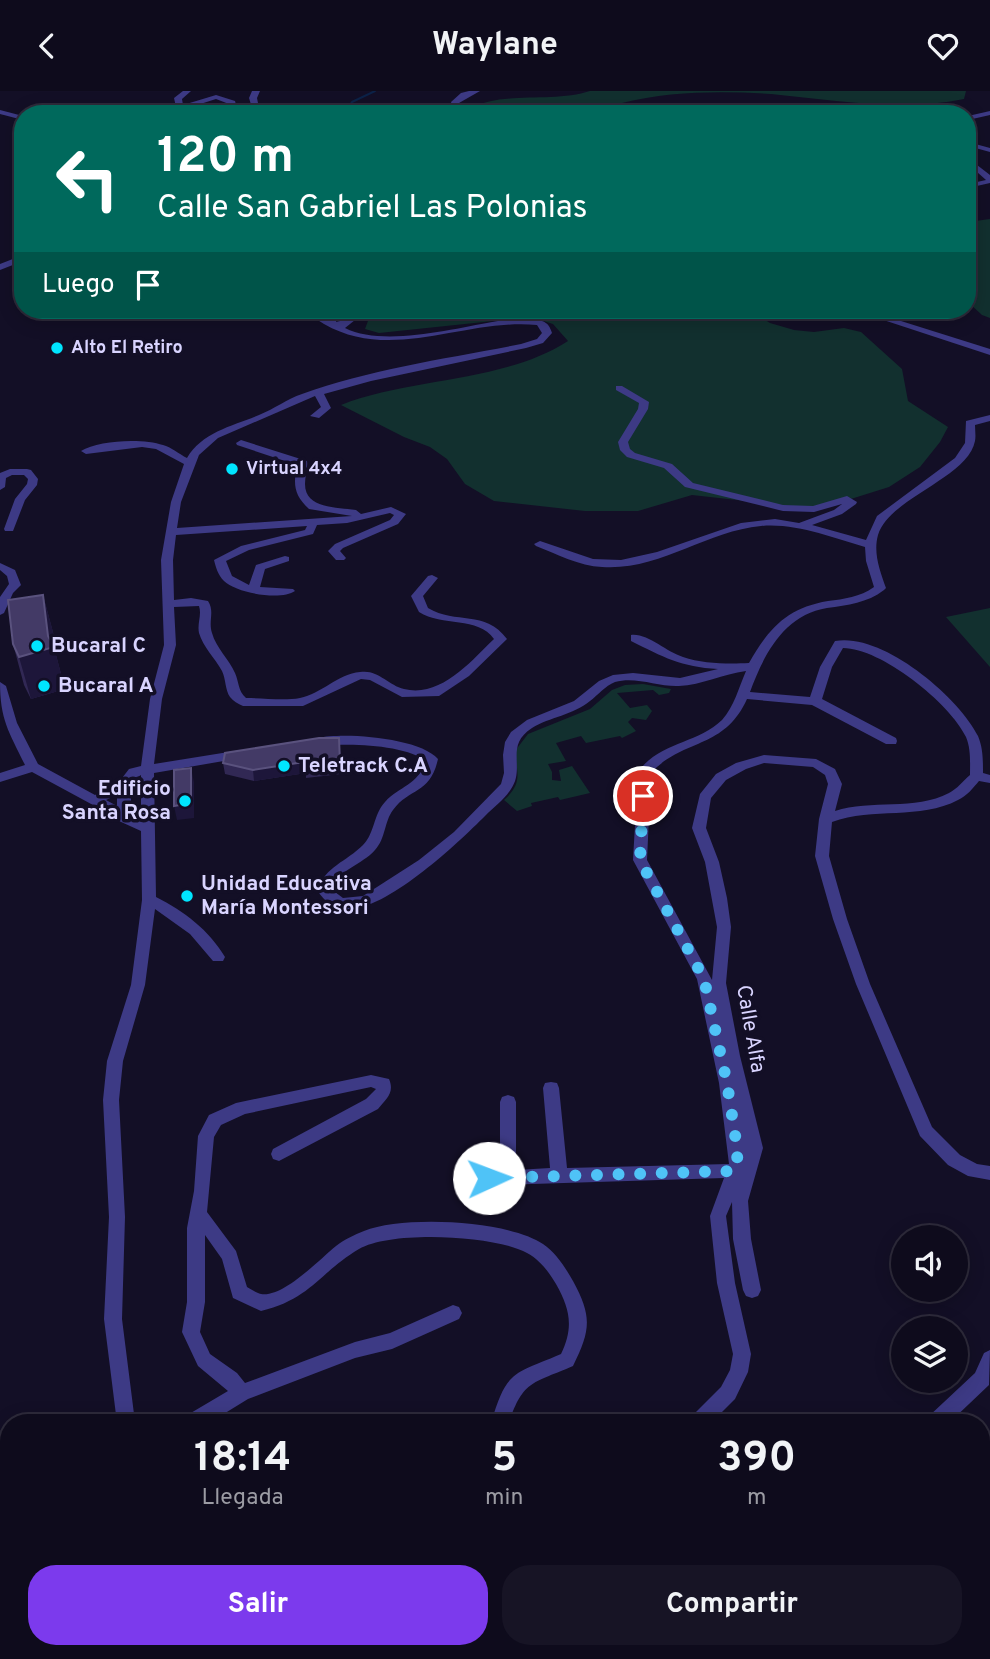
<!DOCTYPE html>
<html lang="es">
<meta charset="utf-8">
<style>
body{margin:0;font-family:Overpass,sans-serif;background:#171425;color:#f1f3f6;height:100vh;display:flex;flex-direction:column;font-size:26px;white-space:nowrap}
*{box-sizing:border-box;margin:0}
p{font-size:23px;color:#9b9ba3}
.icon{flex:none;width:38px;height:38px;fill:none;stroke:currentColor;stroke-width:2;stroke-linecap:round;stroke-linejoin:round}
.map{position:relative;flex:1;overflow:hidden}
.drawer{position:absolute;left:0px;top:1323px;width:990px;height:245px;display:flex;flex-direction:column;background:#0e0b1c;border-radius:28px 28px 0 0;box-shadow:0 4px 18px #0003,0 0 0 2px #2e2b3b}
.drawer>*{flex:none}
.hud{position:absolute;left:14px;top:14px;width:962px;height:214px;border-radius:28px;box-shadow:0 4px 18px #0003,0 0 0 2px #2e2b3b;background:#00695c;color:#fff;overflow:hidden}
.fabs{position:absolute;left:891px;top:1134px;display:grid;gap:14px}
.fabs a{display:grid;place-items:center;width:77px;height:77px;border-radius:50%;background:#0e0b1c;box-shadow:0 4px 18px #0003,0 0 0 2px #2e2b3b;font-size:35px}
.pin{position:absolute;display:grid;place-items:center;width:60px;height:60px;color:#fff;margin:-30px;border:4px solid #fff;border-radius:50%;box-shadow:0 2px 7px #0007}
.me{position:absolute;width:77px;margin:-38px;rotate:88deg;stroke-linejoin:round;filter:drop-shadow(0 0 5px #0008)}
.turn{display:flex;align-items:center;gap:24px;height:147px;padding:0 28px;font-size:32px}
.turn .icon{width:91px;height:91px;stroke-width:2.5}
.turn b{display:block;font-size:49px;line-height:60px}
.then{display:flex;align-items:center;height:66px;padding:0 28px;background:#0003;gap:14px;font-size:26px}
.eta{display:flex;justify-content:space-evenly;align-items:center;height:119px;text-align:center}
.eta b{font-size:42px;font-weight:700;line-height:49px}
.cta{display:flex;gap:14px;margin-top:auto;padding:14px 28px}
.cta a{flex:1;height:80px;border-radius:28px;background:#7c3aed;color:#fff;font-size:28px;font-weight:700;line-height:80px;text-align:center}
.cta a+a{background:#171425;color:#f1f3f6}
header{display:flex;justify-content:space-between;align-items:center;height:91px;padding:0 28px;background:#0e0b1c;font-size:32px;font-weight:700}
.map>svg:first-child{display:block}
</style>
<header><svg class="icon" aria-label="back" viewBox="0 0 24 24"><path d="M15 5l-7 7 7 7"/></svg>Waylane<svg class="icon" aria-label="heart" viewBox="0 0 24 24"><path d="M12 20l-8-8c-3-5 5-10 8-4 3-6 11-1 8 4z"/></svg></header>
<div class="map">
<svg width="990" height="1568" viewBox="0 0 990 1568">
<rect width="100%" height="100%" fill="#130f26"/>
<g fill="#12302f">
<path d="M590,0H966L964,8C901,21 835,9 771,3C722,0 670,0 622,12L616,23H473L472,17C500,0 555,12 590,0Z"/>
<path d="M990,128V227L982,224L968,211V131Z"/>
<path d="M372,219H410L416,226L484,219H749L770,232L794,239L814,241L844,237L861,241L902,278L908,310L948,336L940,351L920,376L889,396L819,418L692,404L638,420H585L494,410L465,393L447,368L430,356L404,346L341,314C412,286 503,292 568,250L553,233L531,226L379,242L365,238Z"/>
<path d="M990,517V576L946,526Z"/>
<path d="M643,593L671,598L669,602L659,604L653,599L617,602L630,617L647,614L652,620L646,629L632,627L628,631L636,640L622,647L620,645L586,652L581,645L556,652L566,670L548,673L552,681V689L561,690L559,679L572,675L590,702L560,709L558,706L531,712L532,715L517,720L504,709C523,692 517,683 515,660L528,643L590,618L612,599L625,594Z"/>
</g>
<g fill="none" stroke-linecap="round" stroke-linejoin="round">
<path stroke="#0c2248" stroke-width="2" d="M345,23L352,11L375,0"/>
<g fill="#3d3a85" fill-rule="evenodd">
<path d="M183,0H191L182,8L183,14L216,4L235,10L237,17L233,23H226L229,17V13L216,8L169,23H135L176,16L174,7Z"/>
<path d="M252,0H260L257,7L260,22L253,20L249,7Z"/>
<path d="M469,0H480L459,12L462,23H454L451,11L461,2Z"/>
<path d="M705,13H708L722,23H713L702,17Z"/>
<path d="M0,19L23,25V29L0,23Z"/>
<path d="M660,19L667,23H657L656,21Z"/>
<path d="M990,20V24L968,29V25Z"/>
<path d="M968,51L990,57V61L968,55Z"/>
<path d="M20,54H23V65L19,63Z"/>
<path d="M968,67L990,84V92L968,97V93L986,89L968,73Z"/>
<path d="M23,164V170L0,179V173Z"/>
<path d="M302,219H312L327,227C336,220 347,221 355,229L345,237C383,256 452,238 492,231C508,228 527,224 542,230C548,232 550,236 552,242L543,252L526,257L371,290L324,303L331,317L319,327L310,325L321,316L315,305L218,347L199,364L181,411L177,437L352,425L309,418C294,404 293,394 297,374L237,354L236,352L241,349L307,370C308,377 305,385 305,393C305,418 337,416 356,419L361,423L391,416L406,423L398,433L343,457L340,460L346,467L344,469H336L328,460L335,453L390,429L394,424L390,422L347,432L317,434L313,443L249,459L226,470L232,485L249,494L256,474L285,465L289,466V470L265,478L260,496L293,498L295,500C281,510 236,502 224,490C218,484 216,477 214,469L241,455L305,439L307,435L176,444L173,469L174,509L191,507L208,510C215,521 208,530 212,542C216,557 229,568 235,582C239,591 238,600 246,607C263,607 284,610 300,607C321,603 338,583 360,581C378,578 388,594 404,598C441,607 471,570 494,548C478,525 442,536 419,521L411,505L428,485L432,484L438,487L423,505L428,517C456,534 485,518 507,548L469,585L439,605L402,606L370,589L361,588L303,615H243C238,613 233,610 230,606C225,599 226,588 222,580C215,567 203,556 199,542C197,532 202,524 199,515L174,516L176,554L162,608L154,673L241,659L247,663L241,667L154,682L156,806C184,820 209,839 225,866L223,870H213L190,843L155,818L145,894L123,970L119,1009L125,1126L122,1228L134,1323H178L184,1326L228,1300L198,1275L182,1241L187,1211V1137L194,1100L198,1045L209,1024L236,1012L371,984L389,988C395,1002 386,1008 378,1018L279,1070L273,1068L271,1063L273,1058L366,1008L376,998L371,996L245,1023L221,1034L214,1046L207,1121L236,1160L247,1196C251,1198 256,1202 261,1203C283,1207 320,1168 336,1155C345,1148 354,1144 364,1140C403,1124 508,1129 543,1153C556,1162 565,1176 573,1190C592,1225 591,1239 573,1275C535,1292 523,1288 509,1332H491C507,1279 512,1284 561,1263C574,1236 570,1218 556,1193C549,1181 540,1169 527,1162C495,1144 391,1139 359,1158C320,1181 311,1208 261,1220L233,1207L222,1168L205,1144V1211L200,1241L210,1263L237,1282L245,1292L355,1251L390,1242L453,1214L459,1216L462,1222L459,1228L392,1258L355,1267L248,1308L209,1332H117L104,1228L109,1126L103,1009L107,970L131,894L142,809L141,740L119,730L117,727L32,681L0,691V682L25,674C9,641 0,629 0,591L6,595L17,632L38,673L95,704L119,691L129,678L141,675L150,608L164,554L161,469L171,411L184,373L156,358L142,356L86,363L81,360C98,349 143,347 163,354C171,356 179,363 187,367C202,341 233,335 259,324C274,318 287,308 302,303C370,278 450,267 521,253L537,248L542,242L537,234C465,227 392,272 324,233C317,228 308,225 302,219ZM337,228L344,229L336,231ZM141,684V728L131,722V698L138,693L133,689ZM117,704V715L106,709Z"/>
<path d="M809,219H830L825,222L785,228L780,225Z"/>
<path d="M853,219H866L990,258V264Z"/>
<path d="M616,295H622L649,311L648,318L628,351L630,358L635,362L672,373L693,392L783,414L813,415L847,405L857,411L856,413L842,423L812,434L866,449L877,425L955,367L965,352L966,330L990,324V330L975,334C975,339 976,345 975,350C968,387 889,407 878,444C873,462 880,480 886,497L884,499C867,512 848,514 827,517C784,524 764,563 750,601L810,606L820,576L835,550C882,541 958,605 978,645C983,657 983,669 983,682L990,684V692L979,690C973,697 967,705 958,709C920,729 873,716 832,731L829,765L847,828L870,893L932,1036L960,1064L977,1073L990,1075V1089L968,1085L948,1074L920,1045L856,893L833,828L815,765L819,728L828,693L825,684L813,676L764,672L746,678L726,689L711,707L706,737L719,771L727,807L731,836L726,892L740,965L763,1057L748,1110L751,1148L761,1199L758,1205L752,1207L746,1205L743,1199L733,1148L732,1111L726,1125L735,1192L751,1263L748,1281L735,1308L711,1332H689L691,1326L721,1296L730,1279L733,1263L717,1192L710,1125L724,1087L471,1095L465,1093L463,1088L465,1083L500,1080V1011L502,1006L508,1004L514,1006L516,1011V1079L550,1077L543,997L545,992L551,991L557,992L559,997L567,1077L729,1073L719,992L697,888L633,769L638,681C659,651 697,653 722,629C734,616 739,596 746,580C723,583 702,594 679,595C658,596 636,585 615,591C605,595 598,604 590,610C573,624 550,626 532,637C504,655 526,676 511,698C504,709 494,716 485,725C457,753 392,814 352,818C336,819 325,812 317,799C326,775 346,771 363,754C375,742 373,724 385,711C400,694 419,695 425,669C401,653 352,653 323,654L317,650L318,647C345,641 420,647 438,668C430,704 410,696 393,719C384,731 386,747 375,759C362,774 339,778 331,798L343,807L363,805L419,769L454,741L501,693L504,682L503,664L505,651L511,641L527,629L574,610L599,590L613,584L633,582L680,587L718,578C681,576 663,566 631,550V544C648,542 666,561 683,566C703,573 730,573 749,572C769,537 787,517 828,510C844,508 860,506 874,496L866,470L865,456C832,447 797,432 761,435C706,440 659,480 602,476C579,475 557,463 536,455L534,453L540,450L593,468L621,469L657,461L741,432L775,428L799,432L834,419L842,413L814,421L783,420L685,396L664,377L627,366L620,359L618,351L638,318L639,312L616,299ZM843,557C881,557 950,612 966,646C971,658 970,671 970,684C963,690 957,698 949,702C915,720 871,708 835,720L842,693L835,678L816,668L764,664L736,672L716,683L700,703L692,737L705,771L717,836L712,889L647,769L651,682C683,647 724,659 747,608L812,614L886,653H896L897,650L896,647L822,608L832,576Z"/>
<path d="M27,378L31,379L38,388L37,394L25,409L13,440H5L4,438L15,408L27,393L28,388L24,384H12L6,387L5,396L0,399V382L10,378Z"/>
<path d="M0,472L15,479L21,494L13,502L4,522L0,524V506L9,493L7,485L0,479Z"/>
<path d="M990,1259L989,1294L949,1332H926L928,1326L975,1282L984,1262Z"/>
<rect x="89" y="1559" width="20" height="9"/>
<path d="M289,1559H309L310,1568H290Z"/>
<path d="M419,1559H439L442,1568H422Z"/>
<path d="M540,1559H560L559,1568H539Z"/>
<rect x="730" y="1559" width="20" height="9"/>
</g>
</g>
<g fill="#312854">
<path d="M43,504L54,545L56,564L65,598L31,608L24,594L13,553Z"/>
<path d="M340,658L341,683L306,687V682L254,690L225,683L223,672Z"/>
</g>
<g fill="#1d163a">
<path d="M43,504L54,545L56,564L65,598L31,608L19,566L48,545Z"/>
<path d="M304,671L306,682L254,690L253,679Z"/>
<path d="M191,677L194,691V727L177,729L174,715Z"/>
<path d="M67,1559H69L70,1561L71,1568H68Z"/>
</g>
<g fill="#433a66" stroke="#5a527e" stroke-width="2">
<path d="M43,504L48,545L54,556L19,566L13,553L8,509Z"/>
<path d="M319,647H339L340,672L305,676L304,671L253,679L223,672L225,662Z"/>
<path d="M191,677V712L174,715V679Z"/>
<path d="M54,1559H67L68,1568H34V1564Z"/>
</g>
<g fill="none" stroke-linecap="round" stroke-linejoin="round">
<path stroke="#4fc3f7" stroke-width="12" stroke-dasharray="0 21.6" d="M489,1087L734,1080L738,1063L727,992L704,888L640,769L643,705"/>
</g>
<g fill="#00e5ff" stroke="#130f26" stroke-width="2.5">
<circle cx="57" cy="257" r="7"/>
<circle cx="232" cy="378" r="7"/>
<circle cx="37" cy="555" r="7"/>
<circle cx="44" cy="595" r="7"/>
<circle cx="284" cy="675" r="7"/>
<circle cx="185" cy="710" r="7"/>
<circle cx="187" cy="805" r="7"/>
</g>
<g text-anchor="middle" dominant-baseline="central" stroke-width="7" stroke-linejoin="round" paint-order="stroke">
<g font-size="18" font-weight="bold" fill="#d9d4ff" stroke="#130f26" text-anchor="start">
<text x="71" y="257">Alto El Retiro</text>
<text x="246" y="378">Virtual 4x4</text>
</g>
<g font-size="21" font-weight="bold" fill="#d9d4ff" stroke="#130f26" text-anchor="start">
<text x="51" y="555">Bucaral C</text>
<text x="58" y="595">Bucaral A</text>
<text x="298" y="675">Teletrack C.A</text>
<text x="171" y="698" text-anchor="end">Edificio<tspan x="171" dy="24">Santa Rosa</tspan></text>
<text x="201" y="793">Unidad Educativa<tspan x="201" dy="24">María Montessori</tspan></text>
</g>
<g font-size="21" fill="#d9d4ff" stroke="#130f26">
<text transform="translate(750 938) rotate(80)">Calle Alfa</text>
</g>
</g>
</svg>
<div class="fabs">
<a><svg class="icon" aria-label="sound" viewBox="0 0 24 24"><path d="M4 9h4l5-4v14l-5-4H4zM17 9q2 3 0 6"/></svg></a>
<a><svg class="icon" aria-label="layers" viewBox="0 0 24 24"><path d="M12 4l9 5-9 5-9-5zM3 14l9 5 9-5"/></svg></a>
</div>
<div class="pin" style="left:643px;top:705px;background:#d93025"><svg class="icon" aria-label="arrive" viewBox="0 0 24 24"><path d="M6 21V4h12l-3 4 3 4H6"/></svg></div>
<svg class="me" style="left:489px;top:1087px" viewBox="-20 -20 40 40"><circle r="19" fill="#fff"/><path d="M0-13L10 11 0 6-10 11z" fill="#4fc3f7"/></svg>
<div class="hud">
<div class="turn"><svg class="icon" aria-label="left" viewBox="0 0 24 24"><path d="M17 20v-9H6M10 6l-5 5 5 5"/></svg><div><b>120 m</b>Calle San Gabriel Las Polonias</div></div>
<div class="then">Luego<svg class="icon" aria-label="arrive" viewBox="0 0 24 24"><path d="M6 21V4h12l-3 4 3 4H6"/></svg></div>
</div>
<section class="drawer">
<div class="eta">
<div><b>18:14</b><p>Llegada</p></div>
<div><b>5</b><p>min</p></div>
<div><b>390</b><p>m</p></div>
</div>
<div class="cta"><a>Salir</a><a>Compartir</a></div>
</section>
</div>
